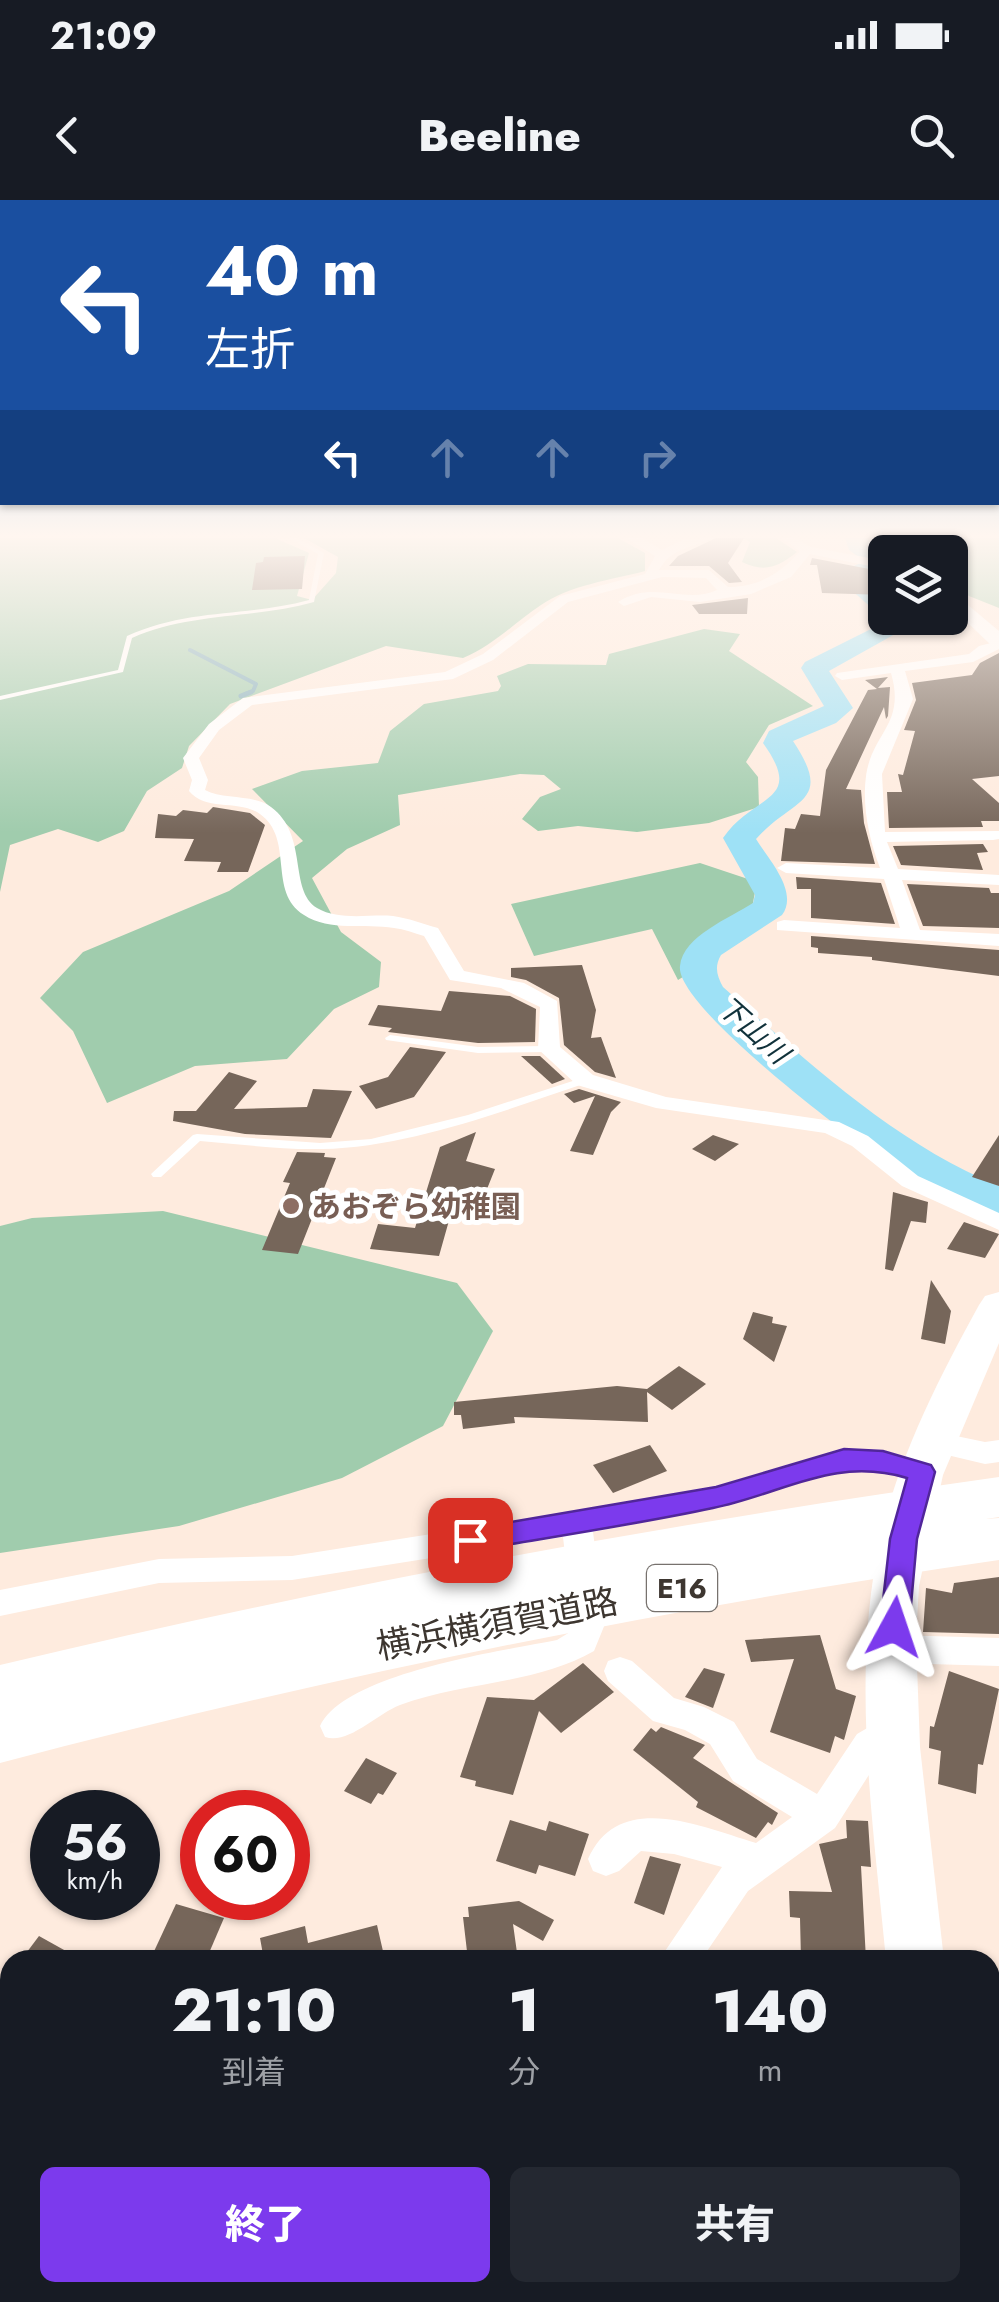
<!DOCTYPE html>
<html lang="ja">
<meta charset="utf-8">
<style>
body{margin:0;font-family:Jost,"Noto Sans JP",sans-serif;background:#242831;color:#f1f3f6;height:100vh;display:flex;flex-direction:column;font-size:38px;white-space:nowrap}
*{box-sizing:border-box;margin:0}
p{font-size:32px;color:#9ea1a6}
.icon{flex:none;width:55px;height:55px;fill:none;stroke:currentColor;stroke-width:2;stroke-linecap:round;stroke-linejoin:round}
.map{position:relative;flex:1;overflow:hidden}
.drawer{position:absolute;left:0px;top:1750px;width:1000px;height:352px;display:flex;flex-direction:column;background:#171b24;border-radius:30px 30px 0 0;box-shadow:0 2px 8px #0004}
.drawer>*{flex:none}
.hud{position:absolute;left:0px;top:0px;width:1000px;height:305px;box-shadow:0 2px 8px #0004;background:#1a4fa0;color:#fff;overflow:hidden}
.tools{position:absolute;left:868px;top:335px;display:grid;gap:20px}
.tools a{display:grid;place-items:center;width:100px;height:100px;border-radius:15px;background:#171b24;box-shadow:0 2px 8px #0004;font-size:50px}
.speed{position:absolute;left:30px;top:1590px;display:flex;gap:20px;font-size:50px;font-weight:700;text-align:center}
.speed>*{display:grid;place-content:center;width:130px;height:130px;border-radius:50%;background:#171b24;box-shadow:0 2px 8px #0004;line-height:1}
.speed small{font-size:25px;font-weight:400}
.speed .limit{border:15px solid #d22;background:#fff;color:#111}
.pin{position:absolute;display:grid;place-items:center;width:85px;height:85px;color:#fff;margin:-42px;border-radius:20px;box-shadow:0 5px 15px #0006}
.me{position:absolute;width:110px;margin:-55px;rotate:5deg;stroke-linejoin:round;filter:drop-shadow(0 0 8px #0008)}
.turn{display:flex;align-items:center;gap:35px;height:210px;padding:0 40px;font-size:45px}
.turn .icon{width:130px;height:130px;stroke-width:2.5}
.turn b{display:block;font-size:70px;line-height:85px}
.lanes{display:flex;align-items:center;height:95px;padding:0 40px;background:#0003;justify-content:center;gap:50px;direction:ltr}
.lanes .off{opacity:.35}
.eta{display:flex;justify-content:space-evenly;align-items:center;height:170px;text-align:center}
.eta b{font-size:60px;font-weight:800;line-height:70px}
.primary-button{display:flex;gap:20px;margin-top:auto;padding:20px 40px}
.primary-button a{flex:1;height:115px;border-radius:15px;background:#7c3aed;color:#fff;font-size:40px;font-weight:800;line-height:115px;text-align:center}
.primary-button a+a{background:#242831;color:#f1f3f6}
.status{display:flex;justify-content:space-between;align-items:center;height:70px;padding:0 50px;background:#171b24;direction:ltr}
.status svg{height:28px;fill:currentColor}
header{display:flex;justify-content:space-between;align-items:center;height:130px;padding:0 40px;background:#171b24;font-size:45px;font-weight:800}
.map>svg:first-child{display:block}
</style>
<div class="status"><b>21:09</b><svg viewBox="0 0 49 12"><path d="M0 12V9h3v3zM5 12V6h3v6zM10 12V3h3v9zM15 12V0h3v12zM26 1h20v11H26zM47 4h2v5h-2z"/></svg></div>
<header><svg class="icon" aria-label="back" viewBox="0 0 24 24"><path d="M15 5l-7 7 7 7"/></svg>Beeline<svg class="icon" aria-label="search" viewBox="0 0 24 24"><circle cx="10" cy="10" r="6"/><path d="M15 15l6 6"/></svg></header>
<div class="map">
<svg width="999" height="2102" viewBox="0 0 999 2102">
<rect width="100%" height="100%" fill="#feebde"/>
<g fill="#a0ccad">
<path d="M0,338H275L309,353L297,396L312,400L336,373L338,357L304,338H618L645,353V371C611,380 570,385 541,405C514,423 494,445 463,458L386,446L230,504L189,546L182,568L147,591L124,631L98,642L58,629L10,645L0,692Z"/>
<path d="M743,338H776L797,352C778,367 765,373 742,362L750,342Z"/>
<path d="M936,338H999V408L969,396L950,380V352H936Z"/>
<path d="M704,429L740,434L729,451L813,506L769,525L746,562L758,577L759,607L709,623L637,632L578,626L538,631L522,619L540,597L561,589L544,575L520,574L398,595L400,625L347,649L312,678L341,732L381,762L379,787L334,809L287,859L195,866L107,903L73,831L40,798L83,752L229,691L303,641L252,589L302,571L378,563L390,531L424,504L498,491L501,486L497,476L528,464L606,465L609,454Z"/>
<path d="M700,663L757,682L746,738L678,780L652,729L534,756L511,704Z"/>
<path d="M163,1011L457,1083L493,1131L443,1226L342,1278L179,1326L0,1353V1026L32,1018Z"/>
</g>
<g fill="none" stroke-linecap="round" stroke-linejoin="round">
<path stroke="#81aebb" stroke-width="4" d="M190,450L256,484L253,491L245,494"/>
<path stroke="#81aebb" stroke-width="5" d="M241,496L251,492"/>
<g fill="#9ee1f6" fill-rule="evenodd">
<path d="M845,338H867L885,355V368L865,379L885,395V412L874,410L840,380L846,370L864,361L849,350Z"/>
<path d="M885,412V418H904V429L829,471L853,508L836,523L793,541C835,604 793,597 756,639C769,660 799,692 782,715L721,755C714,767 717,776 723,787C808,862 894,943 999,986V1017C975,1011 949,1001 928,989C885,966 674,809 680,766C683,736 730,718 753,703L755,695L723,638C754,593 806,603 763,543L769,531L824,506L801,468L805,462L879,425Z"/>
</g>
</g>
<g fill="#76665a">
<path d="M716,338H744L728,363L742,382L729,383L709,366H669L678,356Z"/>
<path d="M305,356L302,389L252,390L256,363L263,362L264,357Z"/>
<path d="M812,358L885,372V395L822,393L817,365H810Z"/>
<path d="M748,398L747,414H699L692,405Z"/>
<path d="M999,453V576L972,579L999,603V621H981L983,627L889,628L887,592H902L898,574L903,575L915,531L904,530L916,500L912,483L972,475L980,463Z"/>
<path d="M888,477L878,488L890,487L888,516L886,519L884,507L846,589L861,590L864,623L875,664L781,661L785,628L795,629L801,614L820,616L826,570L868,490L877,489L865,480Z"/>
<path d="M213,607L250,613L265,625L248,672H217L221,662L184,661L194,639L155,638L158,614L176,616L183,610L207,613Z"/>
<path d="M983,644L988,652L977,653L983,670L901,665L893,646Z"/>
<path d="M796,677L881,683L895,724L811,718V689H797Z"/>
<path d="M907,684L989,688L991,693H999V728L923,726Z"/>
<path d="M811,736L999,750V776L872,760V757L818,753V748L811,747Z"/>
<path d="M582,765L596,810L591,838L601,837L616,878L595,872L564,845L559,798L526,780L511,777V768Z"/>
<path d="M449,791L510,796L536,809L535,842L478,843L388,832L392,828L368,825L378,805L441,811Z"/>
<path d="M410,847L446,852L414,897L376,909L359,886L388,877Z"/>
<path d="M521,856H540L565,879L552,884Z"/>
<path d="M229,872L257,881L234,909L307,907L313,889L352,891L331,938L245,934L173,921L174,911H196Z"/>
<path d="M579,889L621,902L611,912L593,955L570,951L595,896L574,903L564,894Z"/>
<path d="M476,932L466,961L495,969L475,1019L450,1017L439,1056L370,1049L378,1024L415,1028L440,947Z"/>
<path d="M713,935L739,944L715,961L692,949Z"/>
<path d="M999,935V986L972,977Z"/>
<path d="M297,952L325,953L324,957L336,958L298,1054L262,1050L290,983L283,982Z"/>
<path d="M893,992L928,1002L926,1023L911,1021L893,1071L885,1069Z"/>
<path d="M964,1022L999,1034L985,1058L947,1049Z"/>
<path d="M931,1080L951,1111L945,1144L921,1139Z"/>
<path d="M753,1112L773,1117L772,1123L787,1126L774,1162L743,1139Z"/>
<path d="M679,1166L706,1184L672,1210L647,1192L648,1222L514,1217L515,1223L463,1229L461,1215H454V1202L617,1186L647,1189Z"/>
<path d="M650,1245L667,1271L613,1293L593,1265Z"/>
<path d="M999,1377V1434L923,1432L926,1388L952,1393L954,1383Z"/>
<path d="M820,1435L836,1489L856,1496L844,1540L835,1536L830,1553L770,1532L794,1459L751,1462L745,1440Z"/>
<path d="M583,1463L614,1492L561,1533L539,1511L513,1595L475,1586L476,1581L460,1577L487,1497L534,1500Z"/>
<path d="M704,1468L725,1474L713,1508L685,1497Z"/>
<path d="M949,1471L999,1489L983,1565L978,1564L976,1594L938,1584L941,1551L929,1548L930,1526L934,1527Z"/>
<path d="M661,1527L705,1545L693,1558L778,1613L772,1625L768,1622L756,1638L696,1607L698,1602L633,1550L651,1528L656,1532Z"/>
<path d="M366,1558L397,1573L383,1595L378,1593L371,1604L344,1591Z"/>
<path d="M510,1620L546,1631L549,1621L589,1634L575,1676L539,1665L536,1674L496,1661Z"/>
<path d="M846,1620L868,1621L871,1667L861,1666L866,1760H801L800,1718L790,1717L789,1691L832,1692L819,1644L847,1638Z"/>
<path d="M650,1656L681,1664L664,1715L634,1703Z"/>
<path d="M519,1701L554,1720L543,1741L513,1724L518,1760H468L463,1717H469L468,1707Z"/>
<path d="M176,1704L224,1718L206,1760H150Z"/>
<path d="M377,1725L385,1760H264L260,1738L305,1726L308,1743Z"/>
<path d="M39,1736L82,1760H21Z"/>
</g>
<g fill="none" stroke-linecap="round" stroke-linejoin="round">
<g fill="#fff" fill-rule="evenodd">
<path d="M289,338H297L324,353L314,402C254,419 190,412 132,438L123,472L0,500V496L118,470L127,436C188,408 246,417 309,400L318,354Z"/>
<path d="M390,835L478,847L549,846L554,849L549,852L478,853L386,840L385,838Z"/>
<path d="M585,877L590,880L589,882C506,910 410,947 322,949C282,950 240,944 200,941L161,977H153L151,974L193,935L197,934L320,943L371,939L468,915Z"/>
</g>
<g fill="#fff" fill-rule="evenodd">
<path d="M626,338H642L662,350L682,340L713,338C692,348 672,347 659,370H709L728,387C759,387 781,373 800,351L781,338H795L811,347L885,361V369L810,354L791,377L751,394L700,402L651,397L624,406L618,402C654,379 684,405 717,390L706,378L662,377L568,402L493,460L453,479L252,505L219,530L199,558L208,580L205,590C224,600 254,594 271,607C309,635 288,690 317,708C339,721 369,714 393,716C408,718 423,724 438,728L464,771L524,783L557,801L560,847L593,875L666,897L839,922L868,936L918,976L999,1013V1030L902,986L852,946L825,933L656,908L577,885L538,849L540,807L501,788L450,780L424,736C414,733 404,729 394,728C365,723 330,732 304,715C267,692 295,639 260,614C239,599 206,612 189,591L192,580L183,558L209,524L243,498L445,472L483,454L560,396L645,374L655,356Z"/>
<path d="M876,407H885V415L871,414V408Z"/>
<path d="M999,441V449L973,462L905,471L913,499L882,574L885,632L999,631V639L993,640L887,642L898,669L999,675V685L902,680L920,730L999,734V746L777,730V722L784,720L900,728L884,679L786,673L777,668L786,663L880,668C869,640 862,606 866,576C872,532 906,525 891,473L842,480L835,476L837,473L969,454L979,446Z"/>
<path d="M932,1231L985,1242L999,1240V1262L985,1264L922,1249L918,1242L922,1235Z"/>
<path d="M844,1248L883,1250L932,1264L937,1272L932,1280L922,1283L883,1272L844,1270L716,1308L593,1332L605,1424L594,1451C537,1484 462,1482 400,1505C375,1515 348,1545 325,1537L320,1526C345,1473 502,1451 557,1440L570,1432L573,1424L563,1337L292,1380L159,1383L0,1416V1390L159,1359L292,1356L577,1311L716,1286Z"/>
<path d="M894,1435L999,1438V1466L894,1463L882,1459L878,1449L882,1439Z"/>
<path d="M620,1457L632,1461L674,1498L704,1507L734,1522L757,1559L817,1594L857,1534L895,1512L907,1516L912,1527L907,1538L881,1556L835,1628L748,1691L701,1760H659L722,1667L674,1654L641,1651L619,1671L606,1676L593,1671L588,1659C619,1589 702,1627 756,1643L792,1617L733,1581L710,1544L685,1530L653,1521L608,1481L604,1471L608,1461Z"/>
<path d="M0,1811L10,1812V1852L0,1851Z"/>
<rect x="990" y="1814" width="9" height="40"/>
<path d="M26,2092H115L111,2102H23Z"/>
<path d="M416,2092H529L525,2102H420Z"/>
</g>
<g fill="#fff" fill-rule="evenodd">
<path d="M914,338H932L930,352H914Z"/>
<path d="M950,390L999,431V448L992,446L950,406Z"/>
<path d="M999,1092V1143L943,1275L919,1386L916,1438L920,1547L944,1760H886C873,1620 850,1474 881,1335C900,1254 939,1178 979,1105L985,1096Z"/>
<rect x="912" y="2092" width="68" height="10"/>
</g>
<path fill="#fff" fill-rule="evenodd" d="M999,1277V1317L986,1319L999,1318V1360C662,1409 330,1476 0,1563V1465C330,1386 663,1324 999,1277Z"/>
</g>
<linearGradient id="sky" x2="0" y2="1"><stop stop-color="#8ac6ee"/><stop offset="0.53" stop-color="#fff6f0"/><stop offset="1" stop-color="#fff6f0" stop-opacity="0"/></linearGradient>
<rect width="999" height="633" fill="url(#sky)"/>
<path fill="#7c3aed" stroke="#51269a" stroke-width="2.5" d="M844,1249L883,1251L931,1265L935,1272L917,1339L909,1427L905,1435L894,1439L884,1435L880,1427L890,1339L907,1278C833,1256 783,1294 713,1308C633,1325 551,1337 470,1351L460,1347L456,1340L460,1332L470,1329L716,1287Z"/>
<circle fill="#8d6e63" stroke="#fff" stroke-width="4" cx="291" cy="1006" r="10"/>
<g text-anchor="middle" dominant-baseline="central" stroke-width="10" stroke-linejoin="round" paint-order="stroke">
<g font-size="28" font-style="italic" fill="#10313a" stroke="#fff">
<text transform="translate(753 830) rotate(42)">下山川</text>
</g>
<rect fill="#fff" stroke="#77726e" stroke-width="2.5" x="647" y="1365" width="70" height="46" rx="8"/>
<g font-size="28" font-weight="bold" fill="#3d3630">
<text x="682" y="1388">E16</text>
</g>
<g font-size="30" font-weight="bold" fill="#785e54" stroke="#fff" text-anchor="start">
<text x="311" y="1006">あおぞら幼稚園</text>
</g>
<g font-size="35" fill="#3d3630" stroke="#fff">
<text transform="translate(497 1424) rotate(-11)">横浜横須賀道路</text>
</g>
</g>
</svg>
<div class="tools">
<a><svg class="icon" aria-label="layers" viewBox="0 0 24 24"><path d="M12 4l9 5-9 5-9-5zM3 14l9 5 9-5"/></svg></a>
</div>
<div class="speed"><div>56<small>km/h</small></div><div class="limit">60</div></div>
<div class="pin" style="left:470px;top:1340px;background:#d93025"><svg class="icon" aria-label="arrive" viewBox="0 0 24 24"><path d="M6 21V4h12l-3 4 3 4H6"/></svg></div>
<svg class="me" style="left:894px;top:1427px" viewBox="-20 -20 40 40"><path d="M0-17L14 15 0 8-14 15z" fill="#7c3aed" stroke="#fff" stroke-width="4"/></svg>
<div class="hud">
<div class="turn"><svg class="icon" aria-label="left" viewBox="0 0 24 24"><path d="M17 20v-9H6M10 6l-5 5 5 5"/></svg><div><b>40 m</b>左折</div></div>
<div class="lanes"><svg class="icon" aria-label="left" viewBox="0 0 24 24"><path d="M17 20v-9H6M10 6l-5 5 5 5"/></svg><svg class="icon off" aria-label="ahead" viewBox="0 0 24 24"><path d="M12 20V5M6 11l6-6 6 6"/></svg><svg class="icon off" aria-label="ahead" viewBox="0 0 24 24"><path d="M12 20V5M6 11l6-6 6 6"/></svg><svg class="icon off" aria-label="right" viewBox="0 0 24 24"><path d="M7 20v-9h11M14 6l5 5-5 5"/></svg></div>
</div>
<section class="drawer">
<div class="eta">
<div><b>21:10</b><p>到着</p></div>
<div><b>1</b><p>分</p></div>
<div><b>140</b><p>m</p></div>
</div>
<div class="primary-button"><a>終了</a><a>共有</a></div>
</section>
</div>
